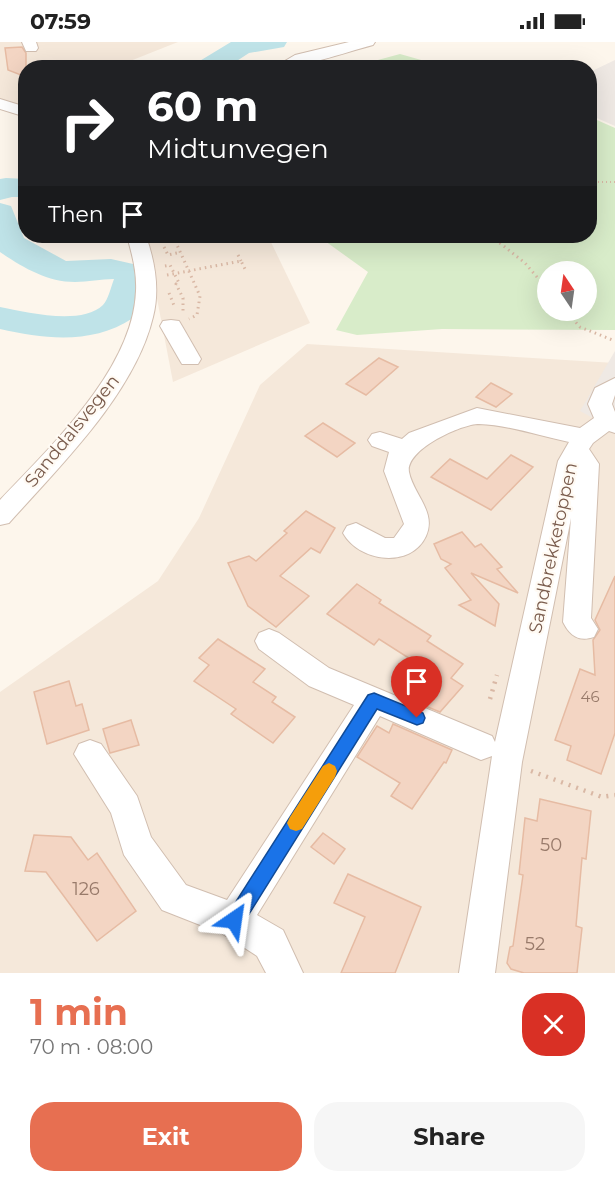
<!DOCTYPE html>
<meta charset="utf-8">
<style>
body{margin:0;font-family:Montserrat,sans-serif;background:#f6f6f6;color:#222;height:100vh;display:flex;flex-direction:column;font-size:22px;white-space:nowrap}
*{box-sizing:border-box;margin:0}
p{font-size:20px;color:#767676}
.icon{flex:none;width:33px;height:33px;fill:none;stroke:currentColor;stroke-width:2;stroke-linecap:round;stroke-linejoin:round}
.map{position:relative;height:931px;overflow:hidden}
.details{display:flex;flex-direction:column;background:#fff;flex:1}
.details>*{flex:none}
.top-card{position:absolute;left:18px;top:18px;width:579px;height:183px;border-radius:24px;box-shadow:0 6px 24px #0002;background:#202124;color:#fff;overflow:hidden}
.needle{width:39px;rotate:347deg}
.buttons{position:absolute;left:537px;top:219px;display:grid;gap:12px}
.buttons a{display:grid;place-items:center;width:60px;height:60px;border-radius:50%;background:#fff;box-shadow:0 6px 24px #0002;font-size:30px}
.pin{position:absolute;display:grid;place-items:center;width:51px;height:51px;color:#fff;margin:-62px -26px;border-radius:50% 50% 50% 0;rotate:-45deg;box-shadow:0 0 6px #0007}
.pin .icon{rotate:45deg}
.me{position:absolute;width:66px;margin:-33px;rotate:32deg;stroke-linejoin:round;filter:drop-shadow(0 0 4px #0008)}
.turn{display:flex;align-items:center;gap:21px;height:126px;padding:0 30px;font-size:27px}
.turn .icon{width:78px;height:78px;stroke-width:2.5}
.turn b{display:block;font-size:42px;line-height:51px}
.then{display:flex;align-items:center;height:57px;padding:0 30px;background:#0003;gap:12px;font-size:22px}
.round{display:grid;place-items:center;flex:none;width:63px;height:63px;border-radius:24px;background:#f6f6f6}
.overview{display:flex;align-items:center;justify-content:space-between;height:102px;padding:0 30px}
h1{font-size:36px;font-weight:700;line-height:45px;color:#e76f51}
.cta{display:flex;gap:12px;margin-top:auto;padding:12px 30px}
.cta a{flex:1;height:69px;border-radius:24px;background:#e76f51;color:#fff;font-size:24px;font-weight:700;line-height:69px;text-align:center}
.cta a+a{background:#f6f6f6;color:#222}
.status{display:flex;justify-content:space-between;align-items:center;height:42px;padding:0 30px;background:#fff;direction:ltr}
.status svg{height:16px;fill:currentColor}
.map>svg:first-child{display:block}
</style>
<div class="status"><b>07:59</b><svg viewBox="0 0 49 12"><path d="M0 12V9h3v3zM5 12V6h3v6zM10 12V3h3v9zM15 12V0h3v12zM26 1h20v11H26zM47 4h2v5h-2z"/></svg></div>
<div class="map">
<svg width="615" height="931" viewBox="0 0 615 931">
<rect width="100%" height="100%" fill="#fdf6ec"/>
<g fill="#f5e8da">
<path d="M0,0H178L115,25L26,26L25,68L0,63Z"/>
<path d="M145,194H268L310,281L173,340Z"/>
<path d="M307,302L615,321V931H0V650L158,539L199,476L260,343Z"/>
</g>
<g fill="#efe9e4">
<path d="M615,18V84L590,73V30Z"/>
<path d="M615,309V388L580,369Z"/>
</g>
<g fill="#d8ecc9" fill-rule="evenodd">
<path d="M400,12L446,25H352Z"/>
<path d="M590,75L615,86V288L442,287L357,293L336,288L368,230L318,194H590ZM548,230H586V268H548Z"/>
</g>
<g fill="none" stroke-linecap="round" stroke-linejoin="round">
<g fill="#bfe3e8" fill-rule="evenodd">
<path d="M231,0H287L284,5L249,11L226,26H194L198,20Z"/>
<path d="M6,136L26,137V155H12L0,158V137Z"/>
<path d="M0,161L11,164L24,196L66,219L111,217L142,224L148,237L133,276C92,303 45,297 0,287V265C26,270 81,284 103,263C108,258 111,245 114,237C101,237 88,240 75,240C47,240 22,225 0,210Z"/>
</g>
</g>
<g fill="#f3d5c3" stroke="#e6bba3" stroke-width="1.5">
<path d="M22,5L26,11V35L8,28L5,6Z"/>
<path d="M379,316L398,325L366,353L346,342Z"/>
<path d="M491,341L512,352L496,365L476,355Z"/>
<path d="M323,381L355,401L337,415L305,394Z"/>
<path d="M511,413L533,425L491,468L431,435L450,417L487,437Z"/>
<path d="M306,469L335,486L320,511L311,506L280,534L309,554L276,585L248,564L228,521L249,514L256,519L287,491L284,489Z"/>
<path d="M462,490L475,505L481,502L502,525L497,527L518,551L471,531L499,562L495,584L459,563L471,558L445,526L451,522L441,517L434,502Z"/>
<path d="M615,534V691L601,732L567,718L571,704L555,698L580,627L595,633L593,598L600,588L595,578Z"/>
<path d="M357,542L381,558L379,561L431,594L427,599L463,622L451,636L463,644L440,670L406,656L414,640L426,627L379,597L374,603L327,572Z"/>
<path d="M218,597L265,627L253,640L276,655L272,660L295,675L273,701L231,672L236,667L194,639L209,623L199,616Z"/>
<path d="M69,639L76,664L82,662L89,688L47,702L34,650Z"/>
<path d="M131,678L139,703L110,711L103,687Z"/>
<path d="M393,682L452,708L446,721L444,720L412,767L391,754L400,741L357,715L377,684L389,691Z"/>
<path d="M540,757L591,769L586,817L582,816L576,884L582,886L577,931H524L511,927L507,921L510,905L513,904L523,833L519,832L525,776L537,779Z"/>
<path d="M323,791L345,807L334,822L311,805Z"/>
<path d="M34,793L71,795L88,818L97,811L136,869L97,899L46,830L25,829Z"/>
<path d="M348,832L421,865L395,931H341L365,875L334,861Z"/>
</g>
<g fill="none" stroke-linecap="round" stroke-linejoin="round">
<g stroke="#d1beb0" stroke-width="2">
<g id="minor">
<path d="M22,0H36L38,6L36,9H26Z"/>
<path d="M349,0H375L373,3C343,11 302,26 273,26L295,13Z"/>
<path d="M0,57L26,65V75L0,67Z"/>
<path d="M127,194H146C155,220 160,248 153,275C135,351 60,424 9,481L0,483V458C51,404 133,327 136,249C137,230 132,212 127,194Z"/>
<path d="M171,278L179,279L182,284L201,317L198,322H182L179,317L160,284L163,279Z"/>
<path d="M615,336V353L612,362L615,370V391L609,389L593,401L589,407L599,422L591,576L598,587L594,595C579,600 570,594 563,580L571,476L522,720L495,931H459L492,714L481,718L380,674L257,873L283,888L303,931H266L257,914L223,892L162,868L124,813L111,771L74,712L79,702L90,698L101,702L137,754L151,795L186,843L227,858L354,663L309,644L259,607L255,599L259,591L269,587L279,591L329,626L492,694L495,700L558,419L569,400C540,394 509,383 479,382C461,382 405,408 409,430C413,452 437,470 426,494C411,527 359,520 343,491L347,484L356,481L385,496H394L404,482L384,429L389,410L372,404L368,398L372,392L380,390L402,397L409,391L477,366L580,386L594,376L588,362L595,346Z"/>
</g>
</g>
<path stroke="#d9b8a5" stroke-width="2" stroke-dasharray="1 3" stroke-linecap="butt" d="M590,140H615"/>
<g stroke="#d9b8a5" stroke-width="3" stroke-dasharray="1.5 4" stroke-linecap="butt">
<path d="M173,194L200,254L197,273L189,277"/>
<path d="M491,194L525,221L548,248"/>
<path d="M164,205L168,213L181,210"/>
<path d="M238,213L241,219"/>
<path d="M165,224L170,223L179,241L176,242L183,256V271"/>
<path d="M167,233L241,219L245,227"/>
<path d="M169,251L175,266"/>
<path d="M565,268L580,285L615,299"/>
</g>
<g stroke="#d9b8a5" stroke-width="4.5" stroke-dasharray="2 6" stroke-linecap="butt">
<path d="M490,657L497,633"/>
<path d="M531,729L602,755L615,753"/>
</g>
<use href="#minor" fill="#fff" fill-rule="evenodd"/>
</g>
<path fill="#1a73e8" stroke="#114b97" stroke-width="1.5" d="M374,651L423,671L425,676L423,681L417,683L377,667L241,885L234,888L228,885L225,878L228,872L368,653Z"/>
<path fill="#f59e0b" d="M329,721L335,724L337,729L335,735L302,787L296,789L290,787L287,781L290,775L323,724Z"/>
<g text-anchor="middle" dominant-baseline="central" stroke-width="4.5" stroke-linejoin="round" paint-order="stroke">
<g font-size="15" fill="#987a6a">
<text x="590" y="654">46</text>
</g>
<g font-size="18" fill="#7a5c4d" stroke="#fffaf3">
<text transform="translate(72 389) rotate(-51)">Sanddalsvegen</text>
<text transform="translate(553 506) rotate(-78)">Sandbrekketoppen</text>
</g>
<g font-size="18" fill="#987a6a">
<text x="551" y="803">50</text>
<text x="86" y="847">126</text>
<text x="535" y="902">52</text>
</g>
</g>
</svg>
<div class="buttons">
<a><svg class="needle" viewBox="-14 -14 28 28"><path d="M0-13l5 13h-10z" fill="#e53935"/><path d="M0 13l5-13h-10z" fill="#767676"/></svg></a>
</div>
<div class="pin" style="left:417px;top:676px;background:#d93025"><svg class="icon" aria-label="arrive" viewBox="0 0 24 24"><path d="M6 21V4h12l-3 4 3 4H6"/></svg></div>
<svg class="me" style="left:234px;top:878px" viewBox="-20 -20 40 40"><path d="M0-17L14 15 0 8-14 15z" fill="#1a73e8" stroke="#fff" stroke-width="4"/></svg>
<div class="top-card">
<div class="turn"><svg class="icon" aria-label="right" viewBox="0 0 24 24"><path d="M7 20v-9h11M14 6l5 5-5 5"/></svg><div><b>60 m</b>Midtunvegen</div></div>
<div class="then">Then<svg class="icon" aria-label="arrive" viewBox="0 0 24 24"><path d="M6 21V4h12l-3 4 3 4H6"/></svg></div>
</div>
</div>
<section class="details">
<div class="overview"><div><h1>1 min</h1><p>70 m · 08:00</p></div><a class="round" style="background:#d93025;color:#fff"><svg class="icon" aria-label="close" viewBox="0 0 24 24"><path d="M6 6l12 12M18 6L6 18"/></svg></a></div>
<div class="cta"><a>Exit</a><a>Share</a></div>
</section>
